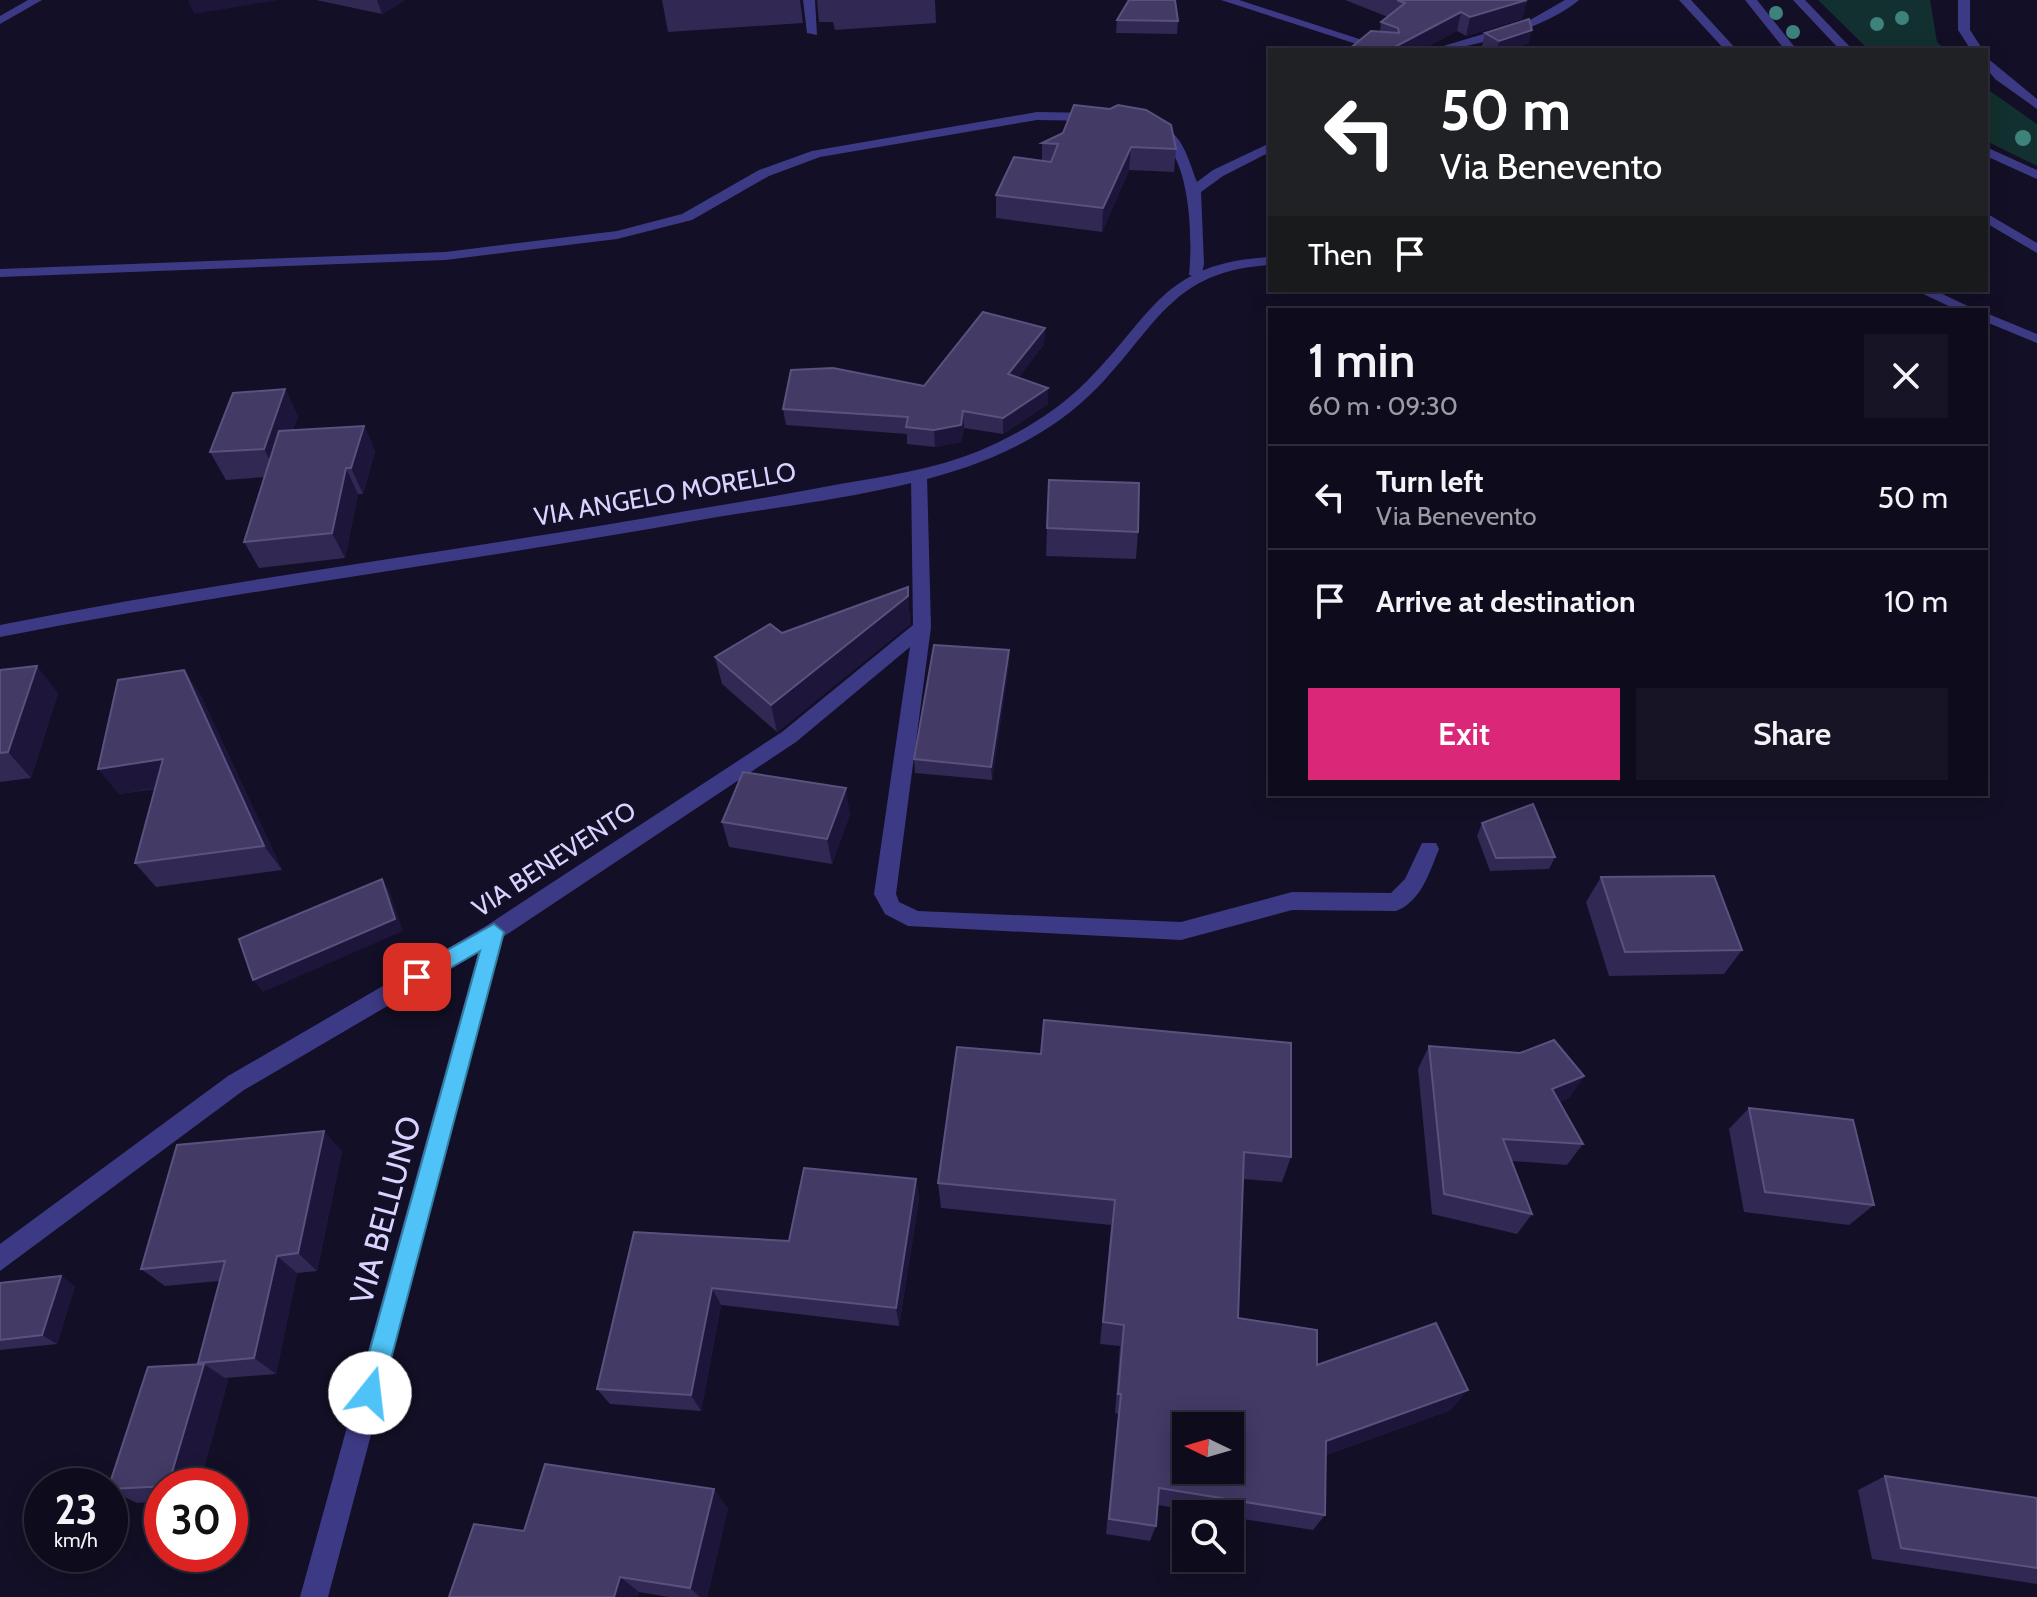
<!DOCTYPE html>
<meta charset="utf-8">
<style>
body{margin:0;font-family:Cabin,sans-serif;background:#171425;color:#f1f3f6;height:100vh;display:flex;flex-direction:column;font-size:30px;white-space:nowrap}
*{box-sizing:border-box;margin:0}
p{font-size:26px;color:#9b9ba3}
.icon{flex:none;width:44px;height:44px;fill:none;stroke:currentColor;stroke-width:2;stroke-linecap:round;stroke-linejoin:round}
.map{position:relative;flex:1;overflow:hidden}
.sheet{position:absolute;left:1268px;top:308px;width:720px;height:488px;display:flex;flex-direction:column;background:#0e0b1c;border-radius:0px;box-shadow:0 4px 20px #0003,0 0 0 2px #2e2b3b}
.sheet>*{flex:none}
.hud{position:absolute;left:1268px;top:48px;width:720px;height:244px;border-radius:0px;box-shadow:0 4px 20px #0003,0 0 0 2px #2e2b3b;background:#202124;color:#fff;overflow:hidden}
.needle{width:52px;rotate:275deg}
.controls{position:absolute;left:1172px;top:1412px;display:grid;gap:16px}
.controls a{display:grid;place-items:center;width:72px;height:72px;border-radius:0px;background:#0e0b1c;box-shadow:0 4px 20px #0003,0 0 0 2px #2e2b3b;font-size:40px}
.speed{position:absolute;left:24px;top:1468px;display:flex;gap:16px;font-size:40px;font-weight:700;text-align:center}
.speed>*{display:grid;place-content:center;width:104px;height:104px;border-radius:50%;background:#0e0b1c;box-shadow:0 4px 20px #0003,0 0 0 2px #2e2b3b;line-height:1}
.speed small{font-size:20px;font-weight:400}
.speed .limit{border:12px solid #d22;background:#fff;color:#111}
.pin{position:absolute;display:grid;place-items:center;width:68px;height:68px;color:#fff;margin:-34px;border-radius:16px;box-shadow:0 4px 12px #0006}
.me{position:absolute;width:88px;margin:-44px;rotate:16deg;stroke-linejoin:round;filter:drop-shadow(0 0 6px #0008)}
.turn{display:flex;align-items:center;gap:28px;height:168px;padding:0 40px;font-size:36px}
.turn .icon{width:104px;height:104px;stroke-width:2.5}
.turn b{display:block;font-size:56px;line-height:68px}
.then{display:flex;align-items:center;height:76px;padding:0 40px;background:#0003;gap:16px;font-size:30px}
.round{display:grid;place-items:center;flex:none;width:84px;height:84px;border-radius:0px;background:#171425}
.head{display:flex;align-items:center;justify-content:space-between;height:136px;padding:0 40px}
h1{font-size:48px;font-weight:600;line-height:60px}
.cta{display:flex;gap:16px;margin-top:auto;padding:16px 40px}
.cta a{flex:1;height:92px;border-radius:0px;background:#db2777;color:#fff;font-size:32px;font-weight:600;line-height:92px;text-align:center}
.cta a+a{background:#171425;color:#f1f3f6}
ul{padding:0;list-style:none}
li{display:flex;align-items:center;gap:24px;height:104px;padding:0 40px;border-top:2px solid #2e2b3b}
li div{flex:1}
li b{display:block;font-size:30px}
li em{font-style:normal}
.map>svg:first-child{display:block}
</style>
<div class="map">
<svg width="2037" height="1597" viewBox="0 0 2037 1597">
<rect width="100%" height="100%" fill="#130f26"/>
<g fill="#12302f">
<path d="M1818,0H1930L1937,42L1945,50H1869Z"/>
<path d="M1986,88L2037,124V166L1986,141Z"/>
</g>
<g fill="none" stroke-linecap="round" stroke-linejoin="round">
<g fill="#3d3a85" fill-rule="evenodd">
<path d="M28,0H42L0,24V16Z"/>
<path d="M803,0H815L817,35L807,33Z"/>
<path d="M1221,0H1239L1393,50H1375Z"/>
<path d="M1565,0H1579C1548,27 1471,50 1430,50L1530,20Z"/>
<path d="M1679,0H1691L1737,50H1725Z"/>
<path d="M1037,112L1095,113L1101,117L1095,121L1037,120L820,157L769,176L692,220L617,239L445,260L0,277V269L445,252L617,231L682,214L759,170L812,151Z"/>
<path d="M1150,125C1181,123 1188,160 1197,182L1213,170L1270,143V152L1223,176L1201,192L1204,264L1201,278L1189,275C1193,236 1191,147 1150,131Z"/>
<path d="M919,471L927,476L931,627L896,894L899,902L918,911L1181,922L1292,892L1391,893L1405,879L1422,843H1436L1439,849C1430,871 1421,902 1396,911L1292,910L1181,940L908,926L885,914L874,894L910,647L796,742L503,937L328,1597H300L478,953L244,1090L0,1271V1244L228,1076L486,926L782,732L913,625L911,476Z"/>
</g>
<g fill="#3d3a85" fill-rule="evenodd">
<path d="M1745,0H1757L1797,50H1785Z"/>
<path d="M1793,0H1805L1853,50H1840Z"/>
<path d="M1958,0H1970V30L1983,50H1971L1958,30Z"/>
<path d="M1986,57L2037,99V109L1995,79L1986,68Z"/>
<path d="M1986,147L2037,170V179L1986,156Z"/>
<path d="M1986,213L2037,243V253L1986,223Z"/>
<path d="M1270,257V265C1173,271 1159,323 1099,386C1069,417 1033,440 993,457C907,493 793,504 700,520C467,562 232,591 0,637V625C230,579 462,551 692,510C742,502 791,493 840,484C888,476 934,469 979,451C1019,434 1056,412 1087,381C1154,314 1162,263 1270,257Z"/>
<path d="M1915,290H1934L1976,310H1957Z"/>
<path d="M1986,313L2037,334V343L1986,322Z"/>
</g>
</g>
<g fill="#3d827b">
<circle cx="1776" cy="13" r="7"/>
<circle cx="1902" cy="18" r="7"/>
<circle cx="1877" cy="24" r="7"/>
<circle cx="1793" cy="32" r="7"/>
<circle cx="2023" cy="138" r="8"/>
</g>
<g fill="#312854">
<path d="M316,0H405L382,14Z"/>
<path d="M662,0H800L803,23L668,32Z"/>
<path d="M817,0H935L936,23L835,30L833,22H819Z"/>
<path d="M1345,0H1527L1522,19L1466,36L1457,31L1421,50H1348L1380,32L1381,22L1388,17Z"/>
<path d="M1117,20L1178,21L1177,34L1116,33Z"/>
<path d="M1485,33L1529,43L1507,50H1489L1482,46Z"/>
<path d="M1042,143L1176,149L1174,172L1129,170L1102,232L996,218V195L1042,160Z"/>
<path d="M1045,328L1044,344L1018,378L1048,388V404L1003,434L964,428L961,442L935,447L907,444V434L786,425L783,409L924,386Z"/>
<path d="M285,389L298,417L293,430L364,426L375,451L363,494H358L345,558L259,568L244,542L265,477L226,480L210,452Z"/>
<path d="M1047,528L1138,532L1136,559L1046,556Z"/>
<path d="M910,614V624L777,732L722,684L715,657L782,633Z"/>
<path d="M1009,650V663L992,780L915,773L914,759Z"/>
<path d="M0,670L58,693L31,778L0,782Z"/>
<path d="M184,670L201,696L282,870L156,887L135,863L155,789L119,794Z"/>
<path d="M850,814L832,864L729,847L722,822Z"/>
<path d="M1482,823L1555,857L1549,869L1490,871L1477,836Z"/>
<path d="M1601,877L1742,950L1724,974L1609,976L1586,902Z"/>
<path d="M1429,1046L1584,1076L1569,1098L1560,1102L1583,1144L1567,1165L1512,1161L1532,1214L1517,1234L1432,1214L1418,1069Z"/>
<path d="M957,1047L1291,1157L1282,1182L1243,1179L1238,1318L1317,1365L1451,1410L1326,1455L1325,1515L1313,1530L1230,1517V1514H1214L1158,1505L1156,1526L1150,1541L1106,1534L1118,1414L1115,1413L1120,1346L1100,1344L1111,1225L941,1208L938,1183Z"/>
<path d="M1749,1108L1874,1205L1849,1225L1744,1212L1729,1129Z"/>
<path d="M342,1151L317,1271L297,1273L276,1374L225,1378L228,1380L199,1486H162V1501L137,1503L110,1490V1486L199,1364L219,1281L165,1286L141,1269Z"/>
<path d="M916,1179L919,1199L899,1326L721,1305L701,1411L610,1404L597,1389L634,1232L789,1241Z"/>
<path d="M0,1283L75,1286L57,1344L0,1350Z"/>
<path d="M1885,1476L2037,1498V1584L1872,1559L1858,1490Z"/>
<path d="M728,1508L707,1597H669L639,1592L638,1597H449L524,1531Z"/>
</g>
<g fill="#1d163a">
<path d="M188,0H279L194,14Z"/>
<path d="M377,0H405L382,14Z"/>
<path d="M1527,0L1522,19L1466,36L1470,17Z"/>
<path d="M1461,12L1457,31L1421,50H1389Z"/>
<path d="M1532,30L1529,43L1507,50H1497L1499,41Z"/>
<path d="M1131,147L1129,170L1102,232L1103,208Z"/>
<path d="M1045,328L1044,344L1008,391V374Z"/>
<path d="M1048,388V404L1003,434V418Z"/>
<path d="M285,389L298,417L278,476L264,449Z"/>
<path d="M963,411L964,428L961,442L935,447L934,430Z"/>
<path d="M364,426L375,451L363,494L351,468Z"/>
<path d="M346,468L358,494L345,558L332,533Z"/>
<path d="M908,587L910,624L777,732L771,705Z"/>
<path d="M1009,650V663L992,780L991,767Z"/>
<path d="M37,666L58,693L31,778L8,752Z"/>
<path d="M184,670L201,696L282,870L264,846Z"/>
<path d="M163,759L182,784L119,794L98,769Z"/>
<path d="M846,788L850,814L832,864L827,839Z"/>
<path d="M382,879L390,892L403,931L263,992L253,980Z"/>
<path d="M1584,1076L1569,1098L1538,1111L1552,1089Z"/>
<path d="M324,1131L342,1151L317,1271L298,1253Z"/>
<path d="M916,1179L919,1199L899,1326L896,1308Z"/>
<path d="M277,1256L297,1273L276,1374L254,1358Z"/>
<path d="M61,1276L75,1286L57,1344L42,1335Z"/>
<path d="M712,1288L721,1305L701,1411L691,1395Z"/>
<path d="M204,1364L228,1380L199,1486H168Z"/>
<path d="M1468,1390L1451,1410L1314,1459L1326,1441Z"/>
<path d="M714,1489L728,1508L707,1597H700L690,1588Z"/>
<path d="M620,1577L639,1592L638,1597H614Z"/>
</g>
<g fill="#433a66" stroke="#5a527e" stroke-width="2" fill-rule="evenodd">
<path d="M1129,0H1175L1178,21L1117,20Z"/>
<path d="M1397,0H1527L1470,17L1461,12L1389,50H1348L1371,31L1399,33L1398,28L1381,22L1405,3Z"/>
<path d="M1529,19L1532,30L1499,41L1485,33Z"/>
<path d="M1074,105L1110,109L1118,105L1146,110L1171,125L1176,149L1131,147L1103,208L996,195L1014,157L1051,162L1058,144L1042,143L1063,133Z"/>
<path d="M983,312L1045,328L1008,374L1048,388L1003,418L963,411L961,425L934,430L906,427L908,417L783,409L791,370L833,368L924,386Z"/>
<path d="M285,389L264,449L210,452L233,393Z"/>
<path d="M364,426L351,468H346L332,533L244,542L279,431Z"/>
<path d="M1049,480L1139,483L1138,532L1047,528Z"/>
<path d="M908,587V596L771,705L715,657L770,624L782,633Z"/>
<path d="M934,645L1009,650L991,767L914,759Z"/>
<path d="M37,666L8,752L0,753V670Z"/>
<path d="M184,670L264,846L135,863L163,759L98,769L118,680Z"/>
<path d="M743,772L846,788L827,839L722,822Z"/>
<path d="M1533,804L1555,857L1496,858L1482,823Z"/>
<path d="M1714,876L1742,950L1625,952L1601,877Z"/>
<path d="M382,879L395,919L253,980L239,939Z"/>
<path d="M1044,1020L1291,1043V1157L1244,1152L1238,1318L1317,1330V1365L1436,1323L1468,1390L1326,1441L1325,1515L1159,1488L1156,1526L1109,1519L1121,1394H1118L1124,1325L1103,1322L1115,1200L938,1183L957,1047L1041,1054ZM1186,1426H1230V1470H1186Z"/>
<path d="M1554,1040L1584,1076L1552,1089L1583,1144L1503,1139L1532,1214L1444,1194L1429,1046L1520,1053Z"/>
<path d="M1749,1108L1853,1120L1874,1205L1765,1192Z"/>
<path d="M324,1131L298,1253L277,1256L254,1358L198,1363L225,1261L141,1269L177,1145Z"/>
<path d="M804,1168L916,1179L896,1308L712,1288L691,1395L597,1389L634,1232L789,1241Z"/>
<path d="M61,1276L42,1335L0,1340V1283Z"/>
<path d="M204,1364L168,1486L110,1489L109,1486L148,1367Z"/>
<path d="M545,1464L714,1489L690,1588L620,1577L614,1597H449L474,1524L524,1531Z"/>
<path d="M1885,1476L2037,1498V1568L1901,1548Z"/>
</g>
<path fill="#4fc3f7" stroke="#337fa1" stroke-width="2" d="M494,924L504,932L382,1393L379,1402L370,1405L362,1402L358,1393L480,951L424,983H410L407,977L410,971Z"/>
<g text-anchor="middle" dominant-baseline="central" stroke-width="8" stroke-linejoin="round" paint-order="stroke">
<g font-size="26" fill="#d9d4ff" stroke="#130f26">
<text transform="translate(665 494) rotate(-10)">VIA ANGELO MORELLO</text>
<text transform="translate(554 859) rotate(-33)">VIA BENEVENTO</text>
</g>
<g font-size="32" fill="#d9d4ff" stroke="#130f26">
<text transform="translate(385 1210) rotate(-75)">VIA BELLUNO</text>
</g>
</g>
</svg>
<div class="controls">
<a><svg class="needle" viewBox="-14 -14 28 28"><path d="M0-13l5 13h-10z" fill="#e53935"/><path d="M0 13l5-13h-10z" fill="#9b9ba3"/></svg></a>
<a><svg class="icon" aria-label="search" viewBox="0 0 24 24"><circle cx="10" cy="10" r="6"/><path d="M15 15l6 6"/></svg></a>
</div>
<div class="speed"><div>23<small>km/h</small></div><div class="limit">30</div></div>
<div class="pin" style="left:417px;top:977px;background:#d93025"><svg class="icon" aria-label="arrive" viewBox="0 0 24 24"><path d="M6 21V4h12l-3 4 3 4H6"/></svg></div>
<svg class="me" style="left:370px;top:1393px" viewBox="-20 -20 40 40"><circle r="19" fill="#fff"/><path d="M0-13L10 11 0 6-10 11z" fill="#4fc3f7"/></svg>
<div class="hud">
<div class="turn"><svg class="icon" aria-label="left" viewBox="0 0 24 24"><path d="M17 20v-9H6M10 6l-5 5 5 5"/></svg><div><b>50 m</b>Via Benevento</div></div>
<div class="then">Then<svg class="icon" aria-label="arrive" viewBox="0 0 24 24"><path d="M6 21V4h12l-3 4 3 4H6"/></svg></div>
</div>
<section class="sheet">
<div class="head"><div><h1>1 min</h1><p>60 m · 09:30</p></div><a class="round"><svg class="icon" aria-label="close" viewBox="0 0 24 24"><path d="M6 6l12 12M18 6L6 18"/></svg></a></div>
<ul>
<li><svg class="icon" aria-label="left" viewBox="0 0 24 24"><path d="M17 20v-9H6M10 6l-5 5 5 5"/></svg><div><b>Turn left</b><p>Via Benevento</p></div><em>50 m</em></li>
<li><svg class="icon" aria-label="arrive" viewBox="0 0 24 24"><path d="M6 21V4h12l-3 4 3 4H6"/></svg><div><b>Arrive at destination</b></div><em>10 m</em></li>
</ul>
<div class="cta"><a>Exit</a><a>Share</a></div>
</section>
</div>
